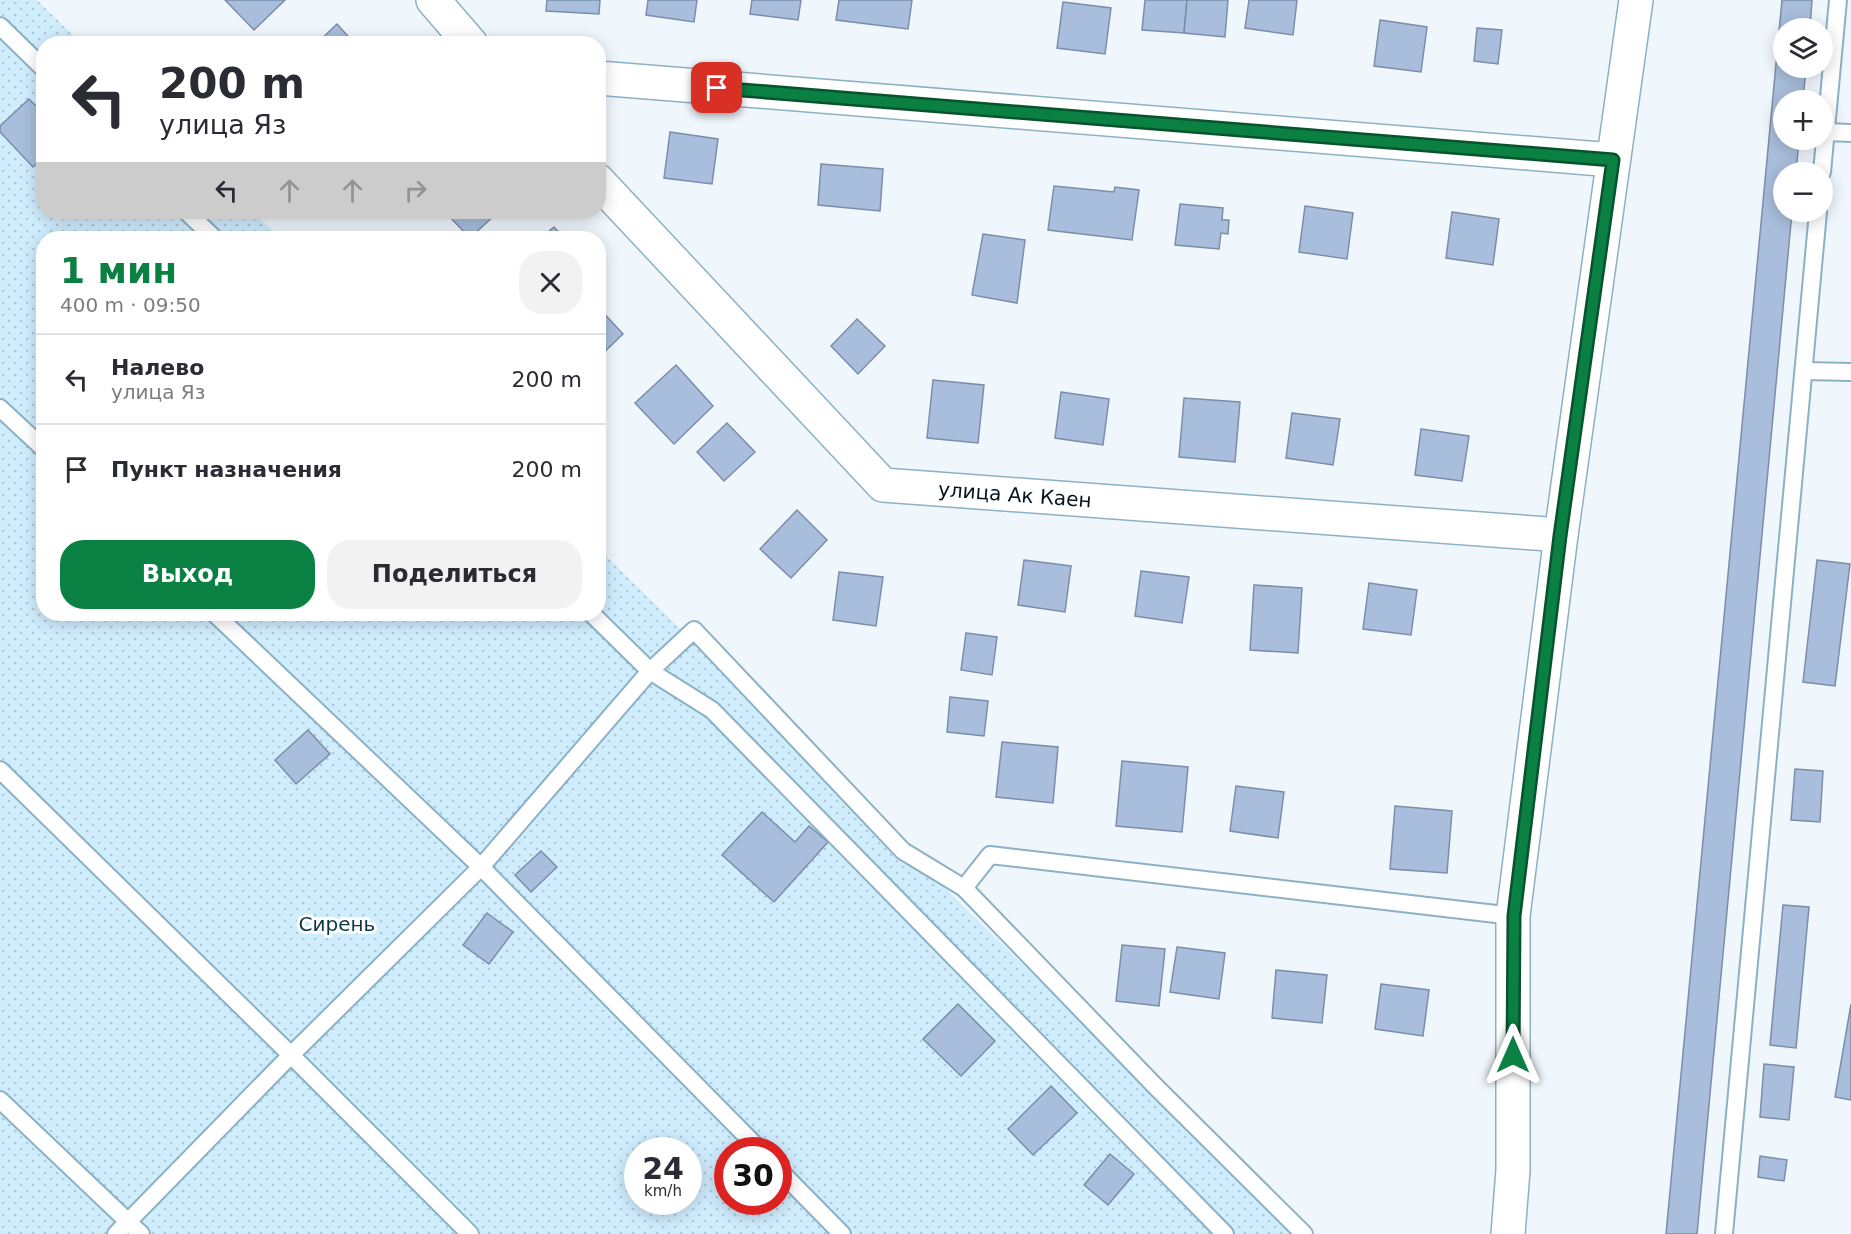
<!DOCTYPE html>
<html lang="ru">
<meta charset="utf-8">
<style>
body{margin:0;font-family:"DejaVu Sans",sans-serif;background:#f2f2f3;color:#2b2b33;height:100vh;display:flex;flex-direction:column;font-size:22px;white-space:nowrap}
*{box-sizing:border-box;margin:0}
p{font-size:20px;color:#7c7c81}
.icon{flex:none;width:33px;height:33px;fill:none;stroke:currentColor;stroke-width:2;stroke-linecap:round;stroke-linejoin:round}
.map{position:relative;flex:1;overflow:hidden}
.panel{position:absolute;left:36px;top:231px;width:570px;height:390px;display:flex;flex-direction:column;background:#fff;border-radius:24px;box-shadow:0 3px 15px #0003}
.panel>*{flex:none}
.guide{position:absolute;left:36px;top:36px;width:570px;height:183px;border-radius:24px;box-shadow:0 3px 15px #0003;background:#fff;color:#2b2b33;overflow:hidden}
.fabs{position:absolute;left:1773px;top:18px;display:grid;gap:12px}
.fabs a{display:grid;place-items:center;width:60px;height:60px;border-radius:50%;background:#fff;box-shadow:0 3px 15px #0003;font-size:30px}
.speed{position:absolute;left:624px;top:1137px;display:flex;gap:12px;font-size:30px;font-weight:700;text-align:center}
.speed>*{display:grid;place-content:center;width:78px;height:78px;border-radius:50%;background:#fff;box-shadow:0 3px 15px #0003;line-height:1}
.speed small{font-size:15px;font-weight:400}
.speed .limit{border:9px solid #d22;background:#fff;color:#111}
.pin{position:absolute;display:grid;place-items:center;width:51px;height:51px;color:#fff;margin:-26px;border-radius:12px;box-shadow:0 3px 9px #0006}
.me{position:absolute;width:66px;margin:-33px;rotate:0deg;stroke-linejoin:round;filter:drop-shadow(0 0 4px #0008)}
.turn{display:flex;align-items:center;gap:21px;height:126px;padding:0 24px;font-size:27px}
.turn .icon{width:78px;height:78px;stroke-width:2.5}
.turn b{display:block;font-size:42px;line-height:51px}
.lanes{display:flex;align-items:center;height:57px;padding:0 24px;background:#0003;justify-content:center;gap:30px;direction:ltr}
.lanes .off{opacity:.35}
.round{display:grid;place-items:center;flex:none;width:63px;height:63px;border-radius:24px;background:#f2f2f3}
.summary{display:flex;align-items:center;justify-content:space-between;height:102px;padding:0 24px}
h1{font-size:36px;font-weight:800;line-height:45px;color:#0b8043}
.button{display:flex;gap:12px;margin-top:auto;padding:12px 24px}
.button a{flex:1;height:69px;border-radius:24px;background:#0b8043;color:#fff;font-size:24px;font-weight:800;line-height:69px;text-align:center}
.button a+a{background:#f2f2f3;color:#2b2b33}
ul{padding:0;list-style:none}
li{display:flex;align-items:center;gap:18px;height:90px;padding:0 24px;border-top:2px solid #e1e1e2}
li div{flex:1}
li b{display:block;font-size:22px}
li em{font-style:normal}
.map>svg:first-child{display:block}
</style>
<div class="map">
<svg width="1851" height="1234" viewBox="0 0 1851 1234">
<defs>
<pattern id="green-dots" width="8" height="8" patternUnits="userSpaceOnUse" patternTransform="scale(1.5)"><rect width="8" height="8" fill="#d0edfe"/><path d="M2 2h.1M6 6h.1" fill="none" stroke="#b1cad9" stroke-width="1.8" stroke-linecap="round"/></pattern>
</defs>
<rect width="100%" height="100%" fill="#f0f7fc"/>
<path fill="url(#green-dots)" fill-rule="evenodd" d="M0,0H37L81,43L44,44V212H253L281,238H44V614H598L599,549L1298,1234H0ZM638,1150H688V1202H638ZM728,1150H778V1202H728Z"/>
<g fill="#a9bedc" stroke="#7a8eab" stroke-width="1.5">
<path d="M225,0H285L254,30Z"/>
<path d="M547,0H600L599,14L546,11Z"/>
<path d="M648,0H697L694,22L646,15Z"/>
<path d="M752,0H801L798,20L750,14Z"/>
<path d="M839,0H912L908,29L836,20Z"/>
<path d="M1145,0H1187L1184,33L1142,30Z"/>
<path d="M1187,0H1228L1225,37L1184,33Z"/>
<path d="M1249,0H1297L1293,35L1245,28Z"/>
<path d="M1782,0H1812L1810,28H1784V68H1806L1803,100H1784V140H1799L1796,172H1784V212H1792L1697,1234H1666Z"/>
<path d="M1063,2L1111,8L1105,54L1057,48Z"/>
<path d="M1380,20L1427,27L1421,72L1374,66Z"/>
<path d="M337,24L355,44H316Z"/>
<path d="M1477,28L1502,30L1498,64L1474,61Z"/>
<path d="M29,99L41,111L44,109V157L33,167L0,132V126Z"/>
<path d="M670,132L718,139L712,184L664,178Z"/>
<path d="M821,164L883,169L880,211L818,205Z"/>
<path d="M1054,186L1114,192L1115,187L1139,190L1132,240L1048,230Z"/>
<path d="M1180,204L1223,208L1222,220H1229L1228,234L1221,233L1219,249L1175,245Z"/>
<path d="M1305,206L1353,213L1347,259L1299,252Z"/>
<path d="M445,212H498L470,238Z"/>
<path d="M1452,212L1499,219L1493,265L1446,258Z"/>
<path d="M554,227L564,238H541Z"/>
<path d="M983,234L1025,240L1017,303L972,295Z"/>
<path d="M598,307L623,334L598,358Z"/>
<path d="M857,319L885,346L858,374L831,346Z"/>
<path d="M676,365L713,406L674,444L635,403Z"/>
<path d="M933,380L984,385L978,443L927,438Z"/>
<path d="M1061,392L1109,399L1103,445L1055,438Z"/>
<path d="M1184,398L1240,402L1235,462L1179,457Z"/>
<path d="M1292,413L1340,419L1333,465L1286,458Z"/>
<path d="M727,423L755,452L724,481L697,452Z"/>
<path d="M1421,429L1469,436L1462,481L1415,475Z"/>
<path d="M797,510L827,540L791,578L760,549Z"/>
<path d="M1024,560L1071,566L1065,612L1018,605Z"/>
<path d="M1817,560L1850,564L1835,686L1803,682Z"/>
<path d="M1141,571L1189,577L1182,623L1135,616Z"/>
<path d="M839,572L883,577L876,626L833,620Z"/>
<path d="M1369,583L1417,590L1411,635L1363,629Z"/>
<path d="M1254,585L1302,588L1298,653L1250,650Z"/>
<path d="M966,633L997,637L992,675L961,670Z"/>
<path d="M950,697L988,701L984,736L947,732Z"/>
<path d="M308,730L330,754L296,784L275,760Z"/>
<path d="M1002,742L1058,747L1053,803L996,797Z"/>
<path d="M1122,761L1188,767L1182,832L1116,826Z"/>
<path d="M1795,769L1823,771L1820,822L1791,820Z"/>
<path d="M1236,786L1284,792L1278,838L1230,831Z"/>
<path d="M1395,806L1452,811L1447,873L1390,869Z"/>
<path d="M762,812L795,842L809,826L828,842L774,902L722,855Z"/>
<path d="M541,851L557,867L531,892L515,875Z"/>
<path d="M1783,905L1809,907L1796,1048L1770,1045Z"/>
<path d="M487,913L513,932L489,964L463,945Z"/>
<path d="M1122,945L1165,949L1159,1006L1116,1001Z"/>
<path d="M1177,947L1225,953L1219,999L1170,992Z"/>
<path d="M1276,970L1327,975L1322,1023L1272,1018Z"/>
<path d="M1381,984L1429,990L1423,1036L1375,1029Z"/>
<path d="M958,1004L995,1041L961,1076L923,1039Z"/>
<path d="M1851,1004V1100L1835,1097Z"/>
<path d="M1764,1064L1794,1067L1789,1120L1760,1117Z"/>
<path d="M1051,1086L1077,1113L1033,1155L1008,1129Z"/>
<path d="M1110,1154L1134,1174L1108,1205L1084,1185Z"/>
<path d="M1760,1156L1787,1160L1784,1181L1758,1177Z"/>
</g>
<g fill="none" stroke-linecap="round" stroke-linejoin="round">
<g stroke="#8cb1c5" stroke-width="20">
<g id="lane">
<path d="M0,26L44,69"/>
<path d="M1826,132L1851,133"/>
<path d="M1822,172L1838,0"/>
<path d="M187,212L214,238"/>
<path d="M1804,371L1851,372"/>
<path d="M0,408L44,449"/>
<path d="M215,614L481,867L760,1150"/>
<path d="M592,614L650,671L712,710L1225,1234"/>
<path d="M0,770L291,1055L470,1234"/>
<path d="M964,888L1156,1087L1304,1234"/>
<path d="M0,1100L141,1234"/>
<path d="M778,1169L842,1234"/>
<path d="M116,1234L291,1055L481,867L650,671L694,630L903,851L964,888L990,855L1513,916"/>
<path d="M1724,1234L1818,212"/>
</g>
</g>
<g stroke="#8cb1c5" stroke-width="36">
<g id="street">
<path d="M433,0L471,44"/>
<path d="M598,78L1613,160"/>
<path id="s1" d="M598,181L883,485L1561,535"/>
<path d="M1508,1234L1513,1170V916L1561,535L1636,0"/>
</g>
</g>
<use href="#lane" stroke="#fff" stroke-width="16"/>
<use href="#street" stroke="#fff" stroke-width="33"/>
</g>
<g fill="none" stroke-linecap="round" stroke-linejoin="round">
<g stroke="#07532c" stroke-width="15">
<path id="route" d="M717,88L1613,160L1560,536L1514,916L1513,1055"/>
</g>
<use href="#route" stroke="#0b8043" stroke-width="10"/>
</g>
<g text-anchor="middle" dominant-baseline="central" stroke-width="6" stroke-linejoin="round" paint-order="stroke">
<g font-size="20" fill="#06131a" stroke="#fff">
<text stroke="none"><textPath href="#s1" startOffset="549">улица Ак Каен</textPath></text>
</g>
<g font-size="20" fill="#0d3649" stroke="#fff">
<text x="337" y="924">Сирень</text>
</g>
</g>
</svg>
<div class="fabs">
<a><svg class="icon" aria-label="layers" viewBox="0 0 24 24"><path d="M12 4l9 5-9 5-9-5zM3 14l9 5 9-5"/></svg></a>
<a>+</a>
<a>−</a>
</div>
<div class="speed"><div>24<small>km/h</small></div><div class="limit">30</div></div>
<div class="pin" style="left:717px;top:88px;background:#d93025"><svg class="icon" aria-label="arrive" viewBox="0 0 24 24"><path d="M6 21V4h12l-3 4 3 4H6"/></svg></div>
<svg class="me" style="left:1513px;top:1055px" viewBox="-20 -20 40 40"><path d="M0-17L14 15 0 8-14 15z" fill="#0b8043" stroke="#fff" stroke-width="4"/></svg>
<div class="guide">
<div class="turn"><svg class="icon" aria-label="left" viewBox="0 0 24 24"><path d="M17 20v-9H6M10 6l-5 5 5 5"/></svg><div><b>200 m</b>улица Яз</div></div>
<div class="lanes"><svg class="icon" aria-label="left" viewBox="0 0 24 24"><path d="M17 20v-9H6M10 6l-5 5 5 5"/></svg><svg class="icon off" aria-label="ahead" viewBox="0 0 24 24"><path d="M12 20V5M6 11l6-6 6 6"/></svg><svg class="icon off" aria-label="ahead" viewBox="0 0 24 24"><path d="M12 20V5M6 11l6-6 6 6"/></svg><svg class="icon off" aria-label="right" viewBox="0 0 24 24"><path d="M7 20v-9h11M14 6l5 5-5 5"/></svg></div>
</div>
<section class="panel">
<div class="summary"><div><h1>1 мин</h1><p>400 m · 09:50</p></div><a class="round"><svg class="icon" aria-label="close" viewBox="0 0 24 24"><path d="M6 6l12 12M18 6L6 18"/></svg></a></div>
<ul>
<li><svg class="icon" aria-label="left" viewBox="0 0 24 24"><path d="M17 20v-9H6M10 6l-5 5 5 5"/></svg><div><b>Налево</b><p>улица Яз</p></div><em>200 m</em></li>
<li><svg class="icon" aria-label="arrive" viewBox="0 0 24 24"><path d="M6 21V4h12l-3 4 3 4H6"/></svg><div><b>Пункт назначения</b></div><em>200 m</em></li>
</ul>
<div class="button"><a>Выход</a><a>Поделиться</a></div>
</section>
</div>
